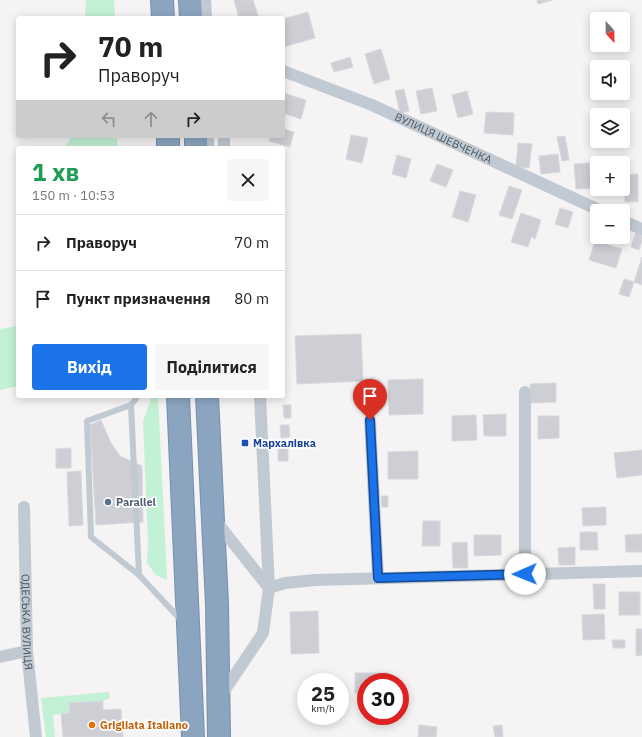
<!DOCTYPE html>
<html lang="uk">
<meta charset="utf-8">
<style>
body{margin:0;font-family:"IBM Plex Sans",sans-serif;background:#f6f6f6;color:#222;height:100vh;display:flex;flex-direction:column;font-size:15px;white-space:nowrap}
*{box-sizing:border-box;margin:0}
p{font-size:13px;color:#767676}
.icon{flex:none;width:22px;height:22px;fill:none;stroke:currentColor;stroke-width:2;stroke-linecap:round;stroke-linejoin:round}
.map{position:relative;flex:1;overflow:hidden}
.details{position:absolute;left:16px;top:146px;width:269px;height:252px;display:flex;flex-direction:column;background:#fff;border-radius:4px;box-shadow:0 2px 10px #0003}
.details>*{flex:none}
.hud{position:absolute;left:16px;top:16px;width:269px;height:122px;border-radius:4px;box-shadow:0 2px 10px #0003;background:#fff;color:#222;overflow:hidden}
.needle{width:26px;rotate:158deg}
.tools{position:absolute;left:590px;top:12px;display:grid;gap:8px}
.tools a{display:grid;place-items:center;width:40px;height:40px;border-radius:4px;background:#fff;box-shadow:0 2px 10px #0003;font-size:20px}
.speed{position:absolute;left:297px;top:673px;display:flex;gap:8px;font-size:20px;font-weight:700;text-align:center}
.speed>*{display:grid;place-content:center;width:52px;height:52px;border-radius:50%;background:#fff;box-shadow:0 2px 10px #0003;line-height:1}
.speed small{font-size:10px;font-weight:400}
.speed .limit{border:6px solid #d22;background:#fff;color:#111}
.pin{position:absolute;display:grid;place-items:center;width:34px;height:34px;color:#fff;margin:-41px -17px;border-radius:50% 50% 50% 0;rotate:-45deg;box-shadow:0 0 4px #0007}
.pin .icon{rotate:45deg}
.me{position:absolute;width:44px;margin:-22px;rotate:269deg;stroke-linejoin:round;filter:drop-shadow(0 0 3px #0008)}
.turn{display:flex;align-items:center;gap:14px;height:84px;padding:0 16px;font-size:18px}
.turn .icon{width:52px;height:52px;stroke-width:2.5}
.turn b{display:block;font-size:28px;line-height:34px}
.lanes{display:flex;align-items:center;height:38px;padding:0 16px;background:#0003;justify-content:center;gap:20px;direction:ltr}
.lanes .off{opacity:.35}
.round{display:grid;place-items:center;flex:none;width:42px;height:42px;border-radius:4px;background:#f6f6f6}
.head{display:flex;align-items:center;justify-content:space-between;height:68px;padding:0 16px}
h1{font-size:24px;font-weight:700;line-height:30px;color:#1e9e55}
.cta{display:flex;gap:8px;margin-top:auto;padding:8px 16px}
.cta a{flex:1;height:46px;border-radius:4px;background:#1a73e8;color:#fff;font-size:16px;font-weight:700;line-height:46px;text-align:center}
.cta a+a{background:#f6f6f6;color:#222}
ul{padding:0;list-style:none}
li{display:flex;align-items:center;gap:12px;height:56px;padding:0 16px;border-top:1px solid #e0e0e0}
li div{flex:1}
li b{display:block;font-size:15px}
li em{font-style:normal}
.map>svg:first-child{display:block}
</style>
<div class="map">
<svg width="642" height="737" viewBox="0 0 642 737">
<rect width="100%" height="100%" fill="#f5f3f3"/>
<g fill="#c3f1d5">
<path d="M86,0H114L115,18H85Z"/>
<path d="M71,136H117V148H65Z"/>
<path d="M18,326V386L0,390V329Z"/>
<path d="M152,396H158L167,580L156,575L147,563L148,542L143,421Z"/>
<path d="M109,692L110,698L103,701L69,703L70,713L53,715L55,737H46L41,698Z"/>
</g>
<g fill="#cdcfd5" stroke="#d7d9de">
<path d="M234,0H253L259,18H239Z"/>
<path d="M537,0H553L538,4Z"/>
<path d="M308,12L315,38L283,47V19Z"/>
<path d="M623,12L627,35H623V19H599L598,16Z"/>
<path d="M381,49L390,79L374,84L365,54Z"/>
<path d="M350,57L353,67L334,72L331,63Z"/>
<path d="M432,88L437,111L421,114L416,91Z"/>
<path d="M404,89L409,111L400,113L395,91Z"/>
<path d="M467,91L473,114L458,118L452,95Z"/>
<path d="M283,93L306,100L301,119L283,113Z"/>
<path d="M486,112L514,113L513,135L484,133Z"/>
<path d="M283,129L294,132L290,147L269,141L271,136H283Z"/>
<path d="M351,135L368,138L362,163L346,159Z"/>
<path d="M565,136L569,160L562,161L557,137Z"/>
<path d="M518,143L532,144L529,168L516,167Z"/>
<path d="M558,154L560,172L541,174L539,156Z"/>
<path d="M397,155L411,159L406,178L392,174Z"/>
<path d="M589,163L591,188L576,189L574,164Z"/>
<path d="M437,164L453,170L446,187L430,181Z"/>
<path d="M638,174V202H625L624,175Z"/>
<path d="M509,186L522,190L512,219L499,215Z"/>
<path d="M460,191L476,195L468,222L452,217Z"/>
<path d="M560,208L573,212L568,228L555,224Z"/>
<path d="M521,213L541,220L535,239L531,237L528,247L511,242Z"/>
<path d="M636,232L642,234V241L639,250L631,247Z"/>
<path d="M595,241L622,249L616,268L589,260Z"/>
<path d="M642,257V285L634,282Z"/>
<path d="M624,279L634,282L629,297L619,294Z"/>
<path d="M361,334L363,381L297,384L295,336Z"/>
<path d="M423,379V414L389,415L388,380Z"/>
<path d="M556,383V402L531,403L530,384Z"/>
<path d="M283,405H291V418H284Z"/>
<path d="M506,414V436H484L483,415Z"/>
<path d="M476,415L477,440L452,441V416Z"/>
<path d="M538,416H559V438L538,439Z"/>
<path d="M101,420L111,443L120,456L142,466L143,522L96,525L90,425Z"/>
<path d="M280,425H289L290,437L281,438Z"/>
<path d="M278,446L288,447V461H278Z"/>
<path d="M71,448V468H56V449Z"/>
<path d="M642,450V475L617,478L614,453Z"/>
<path d="M418,451V479H388V452Z"/>
<path d="M81,471L83,525L69,526L67,472Z"/>
<path d="M381,496H388V507H382Z"/>
<path d="M606,507V525L583,526L582,508Z"/>
<path d="M423,521H440V546H422Z"/>
<path d="M580,532H597L598,550H580Z"/>
<path d="M642,534V552H626L625,535Z"/>
<path d="M474,535H501V555L474,556Z"/>
<path d="M467,542L468,568H453L452,543Z"/>
<path d="M575,547V565H559L558,548Z"/>
<path d="M593,584H605V609H594Z"/>
<rect x="619" y="592" width="21" height="23"/>
<path d="M318,611L319,653L291,654L290,612Z"/>
<path d="M604,614L605,639L583,640L582,615Z"/>
<path d="M636,629H642V655L636,656Z"/>
<path d="M612,640H625V648H613Z"/>
<path d="M355,673H388V682H366V693H355Z"/>
<path d="M103,701V710L121,709L123,737H63L61,714L70,713L69,703Z"/>
<path d="M419,725L437,727L436,737H418Z"/>
<path d="M502,725L503,737H495L493,726Z"/>
</g>
<g fill="none" stroke-linecap="round" stroke-linejoin="round">
<g stroke="#7690ad" stroke-width="24">
<g id="highway">
<path d="M162,0L163,18"/>
<path d="M190,0L191,18"/>
<path d="M168,136V148"/>
<path d="M196,136V148"/>
<path d="M178,396L193,737"/>
<path d="M207,396L217,604L219,737"/>
</g>
</g>
<g stroke="#c1cad2" stroke-width="6">
<path d="M138,396L131,405L139,575L181,620"/>
<path d="M131,405L87,421L91,537L139,575"/>
</g>
<g stroke="#c1cad2" stroke-width="12">
<path d="M205,0L206,18"/>
<path id="s1" d="M283,71L372,105L601,211"/>
<path d="M208,136V148"/>
<path d="M224,136V148"/>
<path d="M623,221L642,229"/>
<path d="M260,396L269,588L285,583L315,580L642,571"/>
<path d="M370,421L378,577"/>
<path id="s2" d="M24,507L27,651L36,737"/>
<path d="M215,520L269,588L263,633L220,697"/>
<path d="M525,574V392"/>
<path d="M0,657L27,651"/>
</g>
<use href="#highway" stroke="#8ba5c1" stroke-width="22"/>
</g>
<g fill="none" stroke-linecap="round" stroke-linejoin="round">
<g stroke="#114b97" stroke-width="10">
<path id="route" d="M370,420L378,578L525,574"/>
</g>
<use href="#route" stroke="#1a73e8" stroke-width="7"/>
</g>
<rect fill="#1a4fb4" stroke="#fff" stroke-width="1.5" x="241" y="439" width="8" height="8" rx="2"/>
<circle fill="#5c6f8a" stroke="#fff" stroke-width="1.5" cx="108" cy="502" r="4"/>
<circle fill="#e8710a" stroke="#fff" stroke-width="1.5" cx="92" cy="725" r="4"/>
<g text-anchor="middle" dominant-baseline="central" stroke-width="3.5" stroke-linejoin="round" paint-order="stroke">
<g font-size="11" fill="#4a5661" stroke="#fff">
<text stroke="none"><textPath href="#s1" startOffset="174">ВУЛИЦЯ ШЕВЧЕНКА</textPath></text>
<text stroke="none"><textPath href="#s2" startOffset="115">ОДЕСЬКА ВУЛИЦЯ</textPath></text>
</g>
<g font-size="11" font-weight="bold" fill="#164399" stroke="#fff" text-anchor="start">
<text x="253" y="443">Мархалівка</text>
</g>
<g font-size="11" font-weight="bold" fill="#4e5e75" stroke="#fff" text-anchor="start">
<text x="116" y="502">Parallel</text>
</g>
<g font-size="11" font-weight="bold" fill="#c56008" stroke="#fff" text-anchor="start">
<text x="100" y="725">Grigliata Italiano</text>
</g>
</g>
</svg>
<div class="tools">
<a><svg class="needle" viewBox="-14 -14 28 28"><path d="M0-13l5 13h-10z" fill="#e53935"/><path d="M0 13l5-13h-10z" fill="#767676"/></svg></a>
<a><svg class="icon" aria-label="sound" viewBox="0 0 24 24"><path d="M4 9h4l5-4v14l-5-4H4zM17 9q2 3 0 6"/></svg></a>
<a><svg class="icon" aria-label="layers" viewBox="0 0 24 24"><path d="M12 4l9 5-9 5-9-5zM3 14l9 5 9-5"/></svg></a>
<a>+</a>
<a>−</a>
</div>
<div class="speed"><div>25<small>km/h</small></div><div class="limit">30</div></div>
<div class="pin" style="left:370px;top:420px;background:#d93025"><svg class="icon" aria-label="arrive" viewBox="0 0 24 24"><path d="M6 21V4h12l-3 4 3 4H6"/></svg></div>
<svg class="me" style="left:525px;top:574px" viewBox="-20 -20 40 40"><circle r="19" fill="#fff"/><path d="M0-13L10 11 0 6-10 11z" fill="#1a73e8"/></svg>
<div class="hud">
<div class="turn"><svg class="icon" aria-label="right" viewBox="0 0 24 24"><path d="M7 20v-9h11M14 6l5 5-5 5"/></svg><div><b>70 m</b>Праворуч</div></div>
<div class="lanes"><svg class="icon off" aria-label="left" viewBox="0 0 24 24"><path d="M17 20v-9H6M10 6l-5 5 5 5"/></svg><svg class="icon off" aria-label="ahead" viewBox="0 0 24 24"><path d="M12 20V5M6 11l6-6 6 6"/></svg><svg class="icon" aria-label="right" viewBox="0 0 24 24"><path d="M7 20v-9h11M14 6l5 5-5 5"/></svg></div>
</div>
<section class="details">
<div class="head"><div><h1>1 хв</h1><p>150 m · 10:53</p></div><a class="round"><svg class="icon" aria-label="close" viewBox="0 0 24 24"><path d="M6 6l12 12M18 6L6 18"/></svg></a></div>
<ul>
<li><svg class="icon" aria-label="right" viewBox="0 0 24 24"><path d="M7 20v-9h11M14 6l5 5-5 5"/></svg><div><b>Праворуч</b></div><em>70 m</em></li>
<li><svg class="icon" aria-label="arrive" viewBox="0 0 24 24"><path d="M6 21V4h12l-3 4 3 4H6"/></svg><div><b>Пункт призначення</b></div><em>80 m</em></li>
</ul>
<div class="cta"><a>Вихід</a><a>Поділитися</a></div>
</section>
</div>
